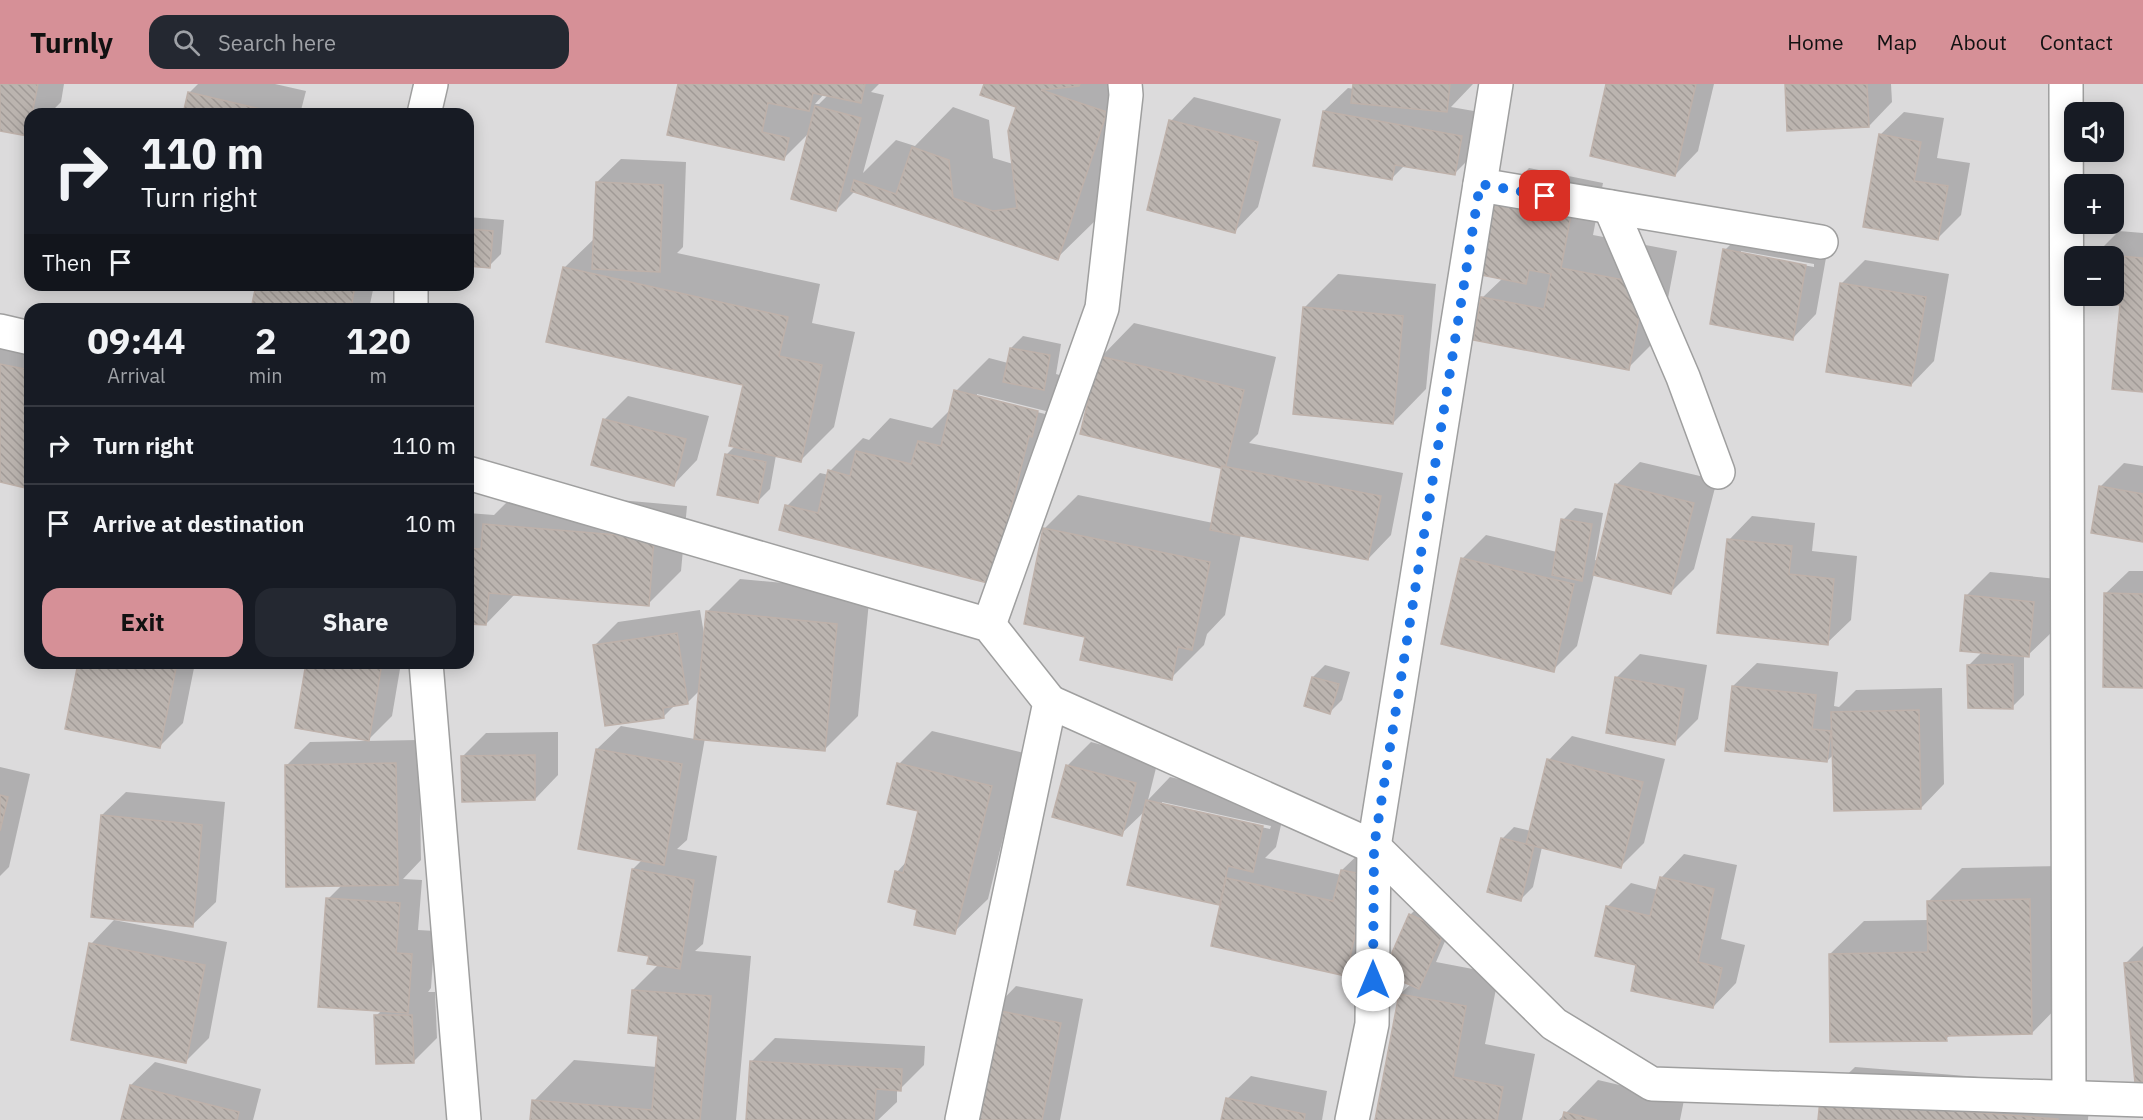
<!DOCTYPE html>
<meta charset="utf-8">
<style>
body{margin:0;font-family:"IBM Plex Sans",sans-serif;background:#242831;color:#f1f3f6;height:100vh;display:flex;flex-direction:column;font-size:22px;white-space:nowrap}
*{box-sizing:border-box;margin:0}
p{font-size:20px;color:#9ea1a6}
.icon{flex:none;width:33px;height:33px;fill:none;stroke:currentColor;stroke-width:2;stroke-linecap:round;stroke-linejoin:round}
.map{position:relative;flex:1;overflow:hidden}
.details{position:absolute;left:24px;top:219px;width:450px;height:366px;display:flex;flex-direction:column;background:#171b24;border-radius:18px;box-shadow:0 3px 15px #0003}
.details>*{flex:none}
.top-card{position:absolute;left:24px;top:24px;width:450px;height:183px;border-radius:18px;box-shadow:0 3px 15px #0003;background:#171b24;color:#f1f3f6;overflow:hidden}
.controls{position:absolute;left:2064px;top:18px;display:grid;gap:12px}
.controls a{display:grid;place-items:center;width:60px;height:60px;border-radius:12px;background:#171b24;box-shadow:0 3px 15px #0003;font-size:30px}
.pin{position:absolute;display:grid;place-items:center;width:51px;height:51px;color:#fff;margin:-26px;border-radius:12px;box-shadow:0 3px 9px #0006}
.me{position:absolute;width:66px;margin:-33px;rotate:0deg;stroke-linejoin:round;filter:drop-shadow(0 0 4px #0008)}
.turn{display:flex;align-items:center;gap:21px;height:126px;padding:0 18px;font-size:27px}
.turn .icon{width:78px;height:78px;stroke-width:2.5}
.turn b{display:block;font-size:42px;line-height:51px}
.then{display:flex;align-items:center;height:57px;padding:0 18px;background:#0003;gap:12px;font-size:22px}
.eta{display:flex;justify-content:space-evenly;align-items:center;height:102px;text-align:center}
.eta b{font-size:36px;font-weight:800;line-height:42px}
.cta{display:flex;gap:12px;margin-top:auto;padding:12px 18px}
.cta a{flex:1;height:69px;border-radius:18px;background:#d69097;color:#111;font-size:24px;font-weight:800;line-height:69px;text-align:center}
.cta a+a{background:#242831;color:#f1f3f6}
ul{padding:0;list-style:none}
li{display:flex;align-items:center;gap:18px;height:78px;padding:0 18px;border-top:2px solid #363941}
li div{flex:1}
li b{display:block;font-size:22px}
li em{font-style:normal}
header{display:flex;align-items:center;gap:36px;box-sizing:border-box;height:84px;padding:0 30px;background:#d69097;color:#111}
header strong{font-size:28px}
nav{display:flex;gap:33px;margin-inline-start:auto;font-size:21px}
.search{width:420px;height:54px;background:#242831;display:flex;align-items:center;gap:15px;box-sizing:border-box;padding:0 21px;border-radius:18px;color:#9ea1a6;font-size:22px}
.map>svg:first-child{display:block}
</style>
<header>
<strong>Turnly</strong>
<div class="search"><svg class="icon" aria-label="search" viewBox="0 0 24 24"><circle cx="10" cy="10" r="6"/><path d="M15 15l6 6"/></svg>Search here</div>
<nav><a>Home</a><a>Map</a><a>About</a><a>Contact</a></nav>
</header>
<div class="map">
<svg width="2143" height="1036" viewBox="0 0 2143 1036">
<defs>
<pattern id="building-back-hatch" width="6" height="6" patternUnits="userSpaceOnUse" patternTransform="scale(1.5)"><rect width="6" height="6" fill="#bbb4af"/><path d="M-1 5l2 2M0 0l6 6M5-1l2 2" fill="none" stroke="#a09a96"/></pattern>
</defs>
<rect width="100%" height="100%" fill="#eeebe6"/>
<path fill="#dcdbdc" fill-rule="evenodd" d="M0,0H2143V1036H0ZM2074,28H2114V68H2074ZM30,30H468V201H30ZM2074,100H2114V140H2074ZM2074,172H2114V212H2074ZM30,225H468V579H30Z"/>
<g fill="#0003" fill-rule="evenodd">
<path d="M0,0H64L61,18L49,30H30V49L28,51L0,45Z"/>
<path d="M198,0H275L306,7L300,30H184L189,9Z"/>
<path d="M680,0H879L871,8L884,11L863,89L896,56L915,62L953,23L989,36L993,74L1013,80L1018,22L986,0H1143L1098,134L1057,174L855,107L836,126L810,48L784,74ZM824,10L828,11L819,20H815Z"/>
<path d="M1354,0H1473L1451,23L1485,29L1478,66L1455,89L1405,81L1392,94L1324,27L1348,4L1354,5Z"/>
<path d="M1608,0H1714L1698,67L1675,91Z"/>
<path d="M1786,0H1891L1892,18L1869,42Z"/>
<path d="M1194,13L1281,35L1258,123L1235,147L1171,37Z"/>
<path d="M1904,28L1944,34L1937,74L1970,79L1961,131L1938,154L1880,51Z"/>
<path d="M621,75L686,78L683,163L677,169L820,200L812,239L855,248L834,343L801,376L776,371L770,405L758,417L726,371L735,362L745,300L564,184L595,154L597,98Z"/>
<path d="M1529,84L1603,99L1593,151L1677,167L1661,251L1628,284L1482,214L1503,194L1496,118Z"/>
<path d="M468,133L504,136L501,170L489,182L468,180Z"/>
<path d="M1748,143L1829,157L1816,230L1793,254L1725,166ZM1741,167L1814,180V183L1741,170Z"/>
<path d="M2119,147L2143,149V306L2121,219L2092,216V212H2114V172H2096V170Z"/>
<path d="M1865,176L1949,190L1934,277L1911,301L1828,287L1842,199Z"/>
<path d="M1338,190L1436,200L1426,305L1393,339L1305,223Z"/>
<path d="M257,201H374L369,225H253Z"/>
<path d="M1134,239L1276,273L1258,350L1249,359L1403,389L1391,451L1368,475L1241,450L1225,531L1207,550L1204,561L1171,594L1087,551L1045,444L1078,411L1213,439L1223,383L1101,273Z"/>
<path d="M1023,252L1061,260L1056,290L1070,294L991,498L787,422L820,389L829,391L830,387L863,354L869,356L890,334L932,344L951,325L956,307L989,274L1008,279L1011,264ZM977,310L1046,327L1045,330L977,313Z"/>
<path d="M0,253L30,259V403L0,397Z"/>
<path d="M628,312L709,332L697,376L674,400L604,336Z"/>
<path d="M1640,378L1717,396L1694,485L1671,508L1594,490L1577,562L1553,586L1463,474L1486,451L1557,468L1563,436L1575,424L1603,429L1595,476L1598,477L1616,401Z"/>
<path d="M2124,379L2143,382V457L2101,402Z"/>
<path d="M518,407L687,422L681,487L648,520L516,509L486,540L468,538V429L494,431Z"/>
<path d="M1752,432L1815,439L1812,467L1857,472L1851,536L1827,559L1729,456Z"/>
<path d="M2129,487H2143V602L2105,510Z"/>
<path d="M1990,488L2057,495L2052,548L2028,571H2024V611L2012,623L1969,581L1983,567L1966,512Z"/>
<path d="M740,495L870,507L858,632L825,665L705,654L687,756L677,765L717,772L703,860L695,867L751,872L736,1036H532L534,1017L574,976L657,983L660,950L633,906L659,880L633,785L643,775L597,665L621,642L695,655L700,606L687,619L675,621L664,632L595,561L618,538L700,526L704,550L707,528Z"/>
<path d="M1640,570L1707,581L1698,635L1674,659L1616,594Z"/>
<path d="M80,579H195L183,639L160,662Z"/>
<path d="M307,579H401L392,632L369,655Z"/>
<path d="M1757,579L1838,588L1834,622L1839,623L1856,606L1942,604L1944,700L1921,724L1834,670L1827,677L1733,602Z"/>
<path d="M1325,581L1350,588L1342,616L1330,628L1313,593Z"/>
<path d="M932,647L1024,669L988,815L954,848L919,824L897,788L907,777L920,726L899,680Z"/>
<path d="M558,648V691L535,715L463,672L486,649Z"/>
<path d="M1572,652L1665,675L1644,759L1621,782L1542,763L1533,803L1521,815L1502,755L1514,743L1531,747L1549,676Z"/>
<path d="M419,656L421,776L403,795L422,796L418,846L435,847L431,904L428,908H435L437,954L413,978L376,932L382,926L328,815L342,801L286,682L310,658Z"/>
<path d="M1091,658L1158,676L1148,716L1170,693L1286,719L1276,763L1265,774L1341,791L1342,786L1366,763L1369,867L1345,890L1222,820L1129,799L1145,727L1121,750L1067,682ZM1162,718L1271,742L1270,745L1162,721Z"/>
<path d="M0,683L30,690L9,783L0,792Z"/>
<path d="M126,708L225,718L216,818L192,841L102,731Z"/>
<path d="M1684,770L1737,781L1721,855L1745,861L1736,899L1713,923L1638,880L1607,823L1631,799L1658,806L1661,794Z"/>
<path d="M2063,782L2065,915L2032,949L1951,950L1946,955L1830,870L1864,837L1929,836V817L1962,784Z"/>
<path d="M1422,819L1455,834L1436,878L1499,890L1485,960L1535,970L1522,1036H1376L1400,910L1411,900L1410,831Z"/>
<path d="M114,836L227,858L209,954L186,977L91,860Z"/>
<path d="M2143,862V997L2126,879Z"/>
<path d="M1016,902L1083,915L1060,1036H971L993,926Z"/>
<path d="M775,954L925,962L924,981L900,1005H897V1018L878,1036H777L751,978Z"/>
<path d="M155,978L261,1005L253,1036H122L131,1001Z"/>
<path d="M1855,983L2090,1002L2088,1036H1820L1821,1016Z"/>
<path d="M1251,992L1327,1007L1322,1036H1223L1227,1015Z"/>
<path d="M1598,996L1684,1016L1680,1036H1559Z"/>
</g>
<g fill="url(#building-back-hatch)" stroke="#beb1aa" stroke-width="1.5">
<path d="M0,0H38L32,30H30L28,52L0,47Z"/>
<path d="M678,0H865L861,19L813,9L809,27L768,19L762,48L789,54L784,76L667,51Z"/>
<path d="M984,0H1080L1079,2L1041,6L1107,28L1058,176L851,107L854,96L896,110L912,63L949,76L953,114L993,127L1017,124L1008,47L1016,23L980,11Z"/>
<path d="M1353,0H1450L1447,28L1351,19Z"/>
<path d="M1606,0H1696L1675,92L1590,72Z"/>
<path d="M1785,0H1867L1869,43L1787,47Z"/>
<path d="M188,8L281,30H183Z"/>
<path d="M815,22L861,34L836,127L791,115Z"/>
<path d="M1323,27L1462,52L1455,91L1395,81L1392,96L1313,82Z"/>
<path d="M1169,36L1258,58L1235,149L1147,126Z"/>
<path d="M1879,50L1921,58L1914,97L1948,102L1938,156L1863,143Z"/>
<path d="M596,98L663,101L660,188L592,185Z"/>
<path d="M1495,117L1571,131L1561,184L1645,200L1629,286L1473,256L1481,213L1544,225L1551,190L1529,186L1526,200L1481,191Z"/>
<path d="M468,145L493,147L490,184L468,182Z"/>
<path d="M1723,165L1806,181L1793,256L1710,240Z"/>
<path d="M2094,170L2143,174V308L2112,305L2120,221L2090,218L2091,212H2114V172H2094Z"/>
<path d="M563,183L788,233L779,272L822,281L801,378L729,362L743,301L546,258Z"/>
<path d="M1840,199L1926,213L1911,302L1826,288Z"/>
<path d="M256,201H355L351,225H251Z"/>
<path d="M1303,223L1403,232L1393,340L1293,330Z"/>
<path d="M1010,264L1050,271L1044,306L1003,298Z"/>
<path d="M1099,272L1244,306L1225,385L1080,350Z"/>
<path d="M0,280L30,286V405L0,398Z"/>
<path d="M954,306L1038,327L1032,353L1029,352L992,500L779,446L785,421L818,429L828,386L850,392L856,367L911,380L918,357L941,362Z"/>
<path d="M603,335L686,355L674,402L591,381Z"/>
<path d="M725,370L766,378L758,419L717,411Z"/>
<path d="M1222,382L1381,412L1368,476L1210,446Z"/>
<path d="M1615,400L1694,419L1671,510L1593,491Z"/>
<path d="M2099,402L2143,410V458L2091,449Z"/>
<path d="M1561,435L1592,440L1582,497L1552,491Z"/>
<path d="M483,440L654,454L649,522L489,509L486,541L468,540V464L481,465Z"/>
<path d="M1043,444L1210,478L1192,566L1178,563L1172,596L1080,576L1085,553L1024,540Z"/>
<path d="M1727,455L1792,462L1789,490L1834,495L1828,561L1717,549Z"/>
<path d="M1461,474L1574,500L1554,588L1441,560Z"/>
<path d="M2104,509L2143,510V604L2103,603Z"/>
<path d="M1965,511L2034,518L2029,573L1960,567Z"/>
<path d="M706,527L837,540L825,667L694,655Z"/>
<path d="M677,549L688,620L663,624L664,634L605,642L593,561Z"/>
<path d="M78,579H177L160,664L65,645Z"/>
<path d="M306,579H382L369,657L295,644Z"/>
<path d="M2013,580V625L1968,624L1967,581Z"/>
<path d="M1312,593L1339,600L1330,630L1304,622Z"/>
<path d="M1615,593L1684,605L1675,661L1606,649Z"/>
<path d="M1732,602L1816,611L1812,645L1831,647L1827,678L1725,667Z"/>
<path d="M1919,626L1921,725L1834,727L1831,628Z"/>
<path d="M596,665L682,680L664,781L578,765Z"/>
<path d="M535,671V716L462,718L461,672Z"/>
<path d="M1547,675L1643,698L1621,784L1526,760Z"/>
<path d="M396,679L398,801L286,803L285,681Z"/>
<path d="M897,679L992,702L955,850L914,841L917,826L888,818L895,787L903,789L918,727L887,720Z"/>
<path d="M1066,681L1136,699L1122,752L1052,733Z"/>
<path d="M0,711L8,713L0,747Z"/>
<path d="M1146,716L1263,742L1253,788L1228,782L1220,821L1127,801Z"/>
<path d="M101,731L202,741L193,843L91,833Z"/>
<path d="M1501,754L1534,762L1521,817L1487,808Z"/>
<path d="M632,785L694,796L680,885L647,880L649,872L618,867Z"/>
<path d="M1341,786L1368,791L1346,892L1211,862L1226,794L1333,817Z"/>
<path d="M1660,793L1714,805L1698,878L1722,884L1713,924L1631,907L1636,881L1595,872L1606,822L1650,832Z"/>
<path d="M326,814L400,819L396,869L412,870L408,929L318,923Z"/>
<path d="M2030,815L2032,950L1946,952L1947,957L1830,958L1829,870L1928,868L1927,817Z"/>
<path d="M1409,830L1445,846L1419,905L1383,889Z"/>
<path d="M89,859L205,881L186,979L71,956Z"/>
<path d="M2143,877V998L2135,999L2124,879Z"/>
<path d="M632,906L711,912L700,1036H530L532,1016L652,1026L658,952L628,949Z"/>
<path d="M1399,910L1466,922L1453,993L1503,1003L1497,1036H1375Z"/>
<path d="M991,925L1061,939L1042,1036H970Z"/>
<path d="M374,931H412L414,979L376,980Z"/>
<path d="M750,977L902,985L901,1007L876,1005L874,1036H746Z"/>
<path d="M130,1001L239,1028L237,1036H121Z"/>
<path d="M1226,1014L1305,1030L1304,1036H1221Z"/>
<path d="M1820,1016L2058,1035V1036H1818Z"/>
<path d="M1564,1028L1597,1036H1562Z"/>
</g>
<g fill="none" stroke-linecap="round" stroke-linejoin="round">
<g stroke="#9f9f9f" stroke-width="36">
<g id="minor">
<path d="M2066,0L2069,1013"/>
<path d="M1480,101L1821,158"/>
<path d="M1610,123L1683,293L1718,388"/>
<path d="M0,247L30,254"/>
<path d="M468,389L989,541L1050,618L962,1036"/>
<path d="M989,541L1102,224L1126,11L1125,0"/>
<path d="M1050,618L1374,763L1554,940L1652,1000L2143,1016"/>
<path d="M1352,1036L1372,940L1374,763L1496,0"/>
</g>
</g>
<g stroke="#9f9f9f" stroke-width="36">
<g id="tertiary">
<path d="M424,30L431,0"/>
<path d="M411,225V201"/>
<path d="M426,579L464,1036"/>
</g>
</g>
<use href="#minor" stroke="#fff" stroke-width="33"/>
<use href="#tertiary" stroke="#fff" stroke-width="33"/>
</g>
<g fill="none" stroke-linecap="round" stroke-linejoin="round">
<path stroke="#1a73e8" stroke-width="10" stroke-dasharray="0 18" d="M1373,896L1374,763L1480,100L1545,112"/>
</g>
</svg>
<div class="controls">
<a><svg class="icon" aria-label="sound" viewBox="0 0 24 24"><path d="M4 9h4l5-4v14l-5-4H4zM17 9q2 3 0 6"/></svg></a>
<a>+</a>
<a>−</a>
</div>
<div class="pin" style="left:1545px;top:112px;background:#d93025"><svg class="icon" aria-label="arrive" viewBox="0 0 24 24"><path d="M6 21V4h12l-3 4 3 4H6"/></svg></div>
<svg class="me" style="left:1373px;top:896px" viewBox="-20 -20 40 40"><circle r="19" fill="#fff"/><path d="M0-13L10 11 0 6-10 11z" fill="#1a73e8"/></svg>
<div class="top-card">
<div class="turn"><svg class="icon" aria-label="right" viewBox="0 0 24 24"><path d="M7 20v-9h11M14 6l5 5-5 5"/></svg><div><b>110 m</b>Turn right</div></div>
<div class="then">Then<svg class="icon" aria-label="arrive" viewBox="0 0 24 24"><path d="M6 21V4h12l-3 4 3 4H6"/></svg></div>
</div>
<section class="details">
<div class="eta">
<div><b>09:44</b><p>Arrival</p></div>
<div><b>2</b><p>min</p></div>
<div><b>120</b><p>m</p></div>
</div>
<ul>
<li><svg class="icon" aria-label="right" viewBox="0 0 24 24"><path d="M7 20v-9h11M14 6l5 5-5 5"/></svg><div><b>Turn right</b></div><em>110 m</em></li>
<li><svg class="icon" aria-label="arrive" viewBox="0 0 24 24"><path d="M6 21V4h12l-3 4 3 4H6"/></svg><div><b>Arrive at destination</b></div><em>10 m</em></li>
</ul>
<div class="cta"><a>Exit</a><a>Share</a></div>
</section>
</div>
